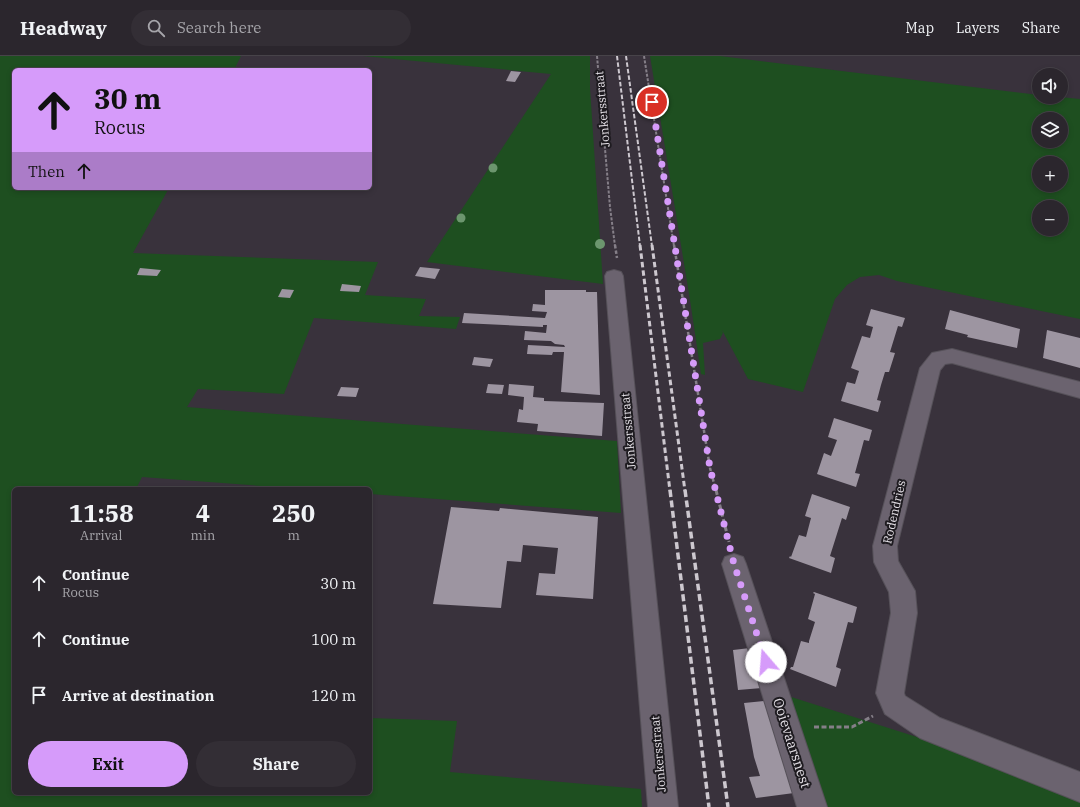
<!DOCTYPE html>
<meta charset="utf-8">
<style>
body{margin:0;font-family:"IBM Plex Serif",serif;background:#332e35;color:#f1f3f6;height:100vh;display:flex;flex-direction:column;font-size:15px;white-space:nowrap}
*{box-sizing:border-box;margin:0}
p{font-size:13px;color:#a6a5aa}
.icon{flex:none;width:22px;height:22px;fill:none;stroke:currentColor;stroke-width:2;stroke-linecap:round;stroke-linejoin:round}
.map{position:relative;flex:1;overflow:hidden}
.details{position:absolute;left:12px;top:431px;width:360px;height:308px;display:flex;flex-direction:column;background:#2b262d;border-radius:6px;box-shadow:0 2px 6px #0003,0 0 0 1px #474349}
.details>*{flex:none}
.top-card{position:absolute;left:12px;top:12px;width:360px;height:122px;border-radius:6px;box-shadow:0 2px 6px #0003,0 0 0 1px #474349;background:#d69bfa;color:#111;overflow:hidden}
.buttons{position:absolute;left:1032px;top:12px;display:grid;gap:8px}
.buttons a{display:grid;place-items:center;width:36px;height:36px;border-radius:50%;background:#2b262d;box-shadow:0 2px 6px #0003,0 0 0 1px #474349;font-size:20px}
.pin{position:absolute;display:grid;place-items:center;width:34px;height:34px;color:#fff;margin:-17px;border:2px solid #fff;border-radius:50%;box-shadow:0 1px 4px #0007}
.me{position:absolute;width:44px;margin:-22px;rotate:342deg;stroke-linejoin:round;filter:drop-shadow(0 0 3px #0008)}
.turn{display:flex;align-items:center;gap:14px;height:84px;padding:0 16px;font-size:18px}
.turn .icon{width:52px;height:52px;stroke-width:2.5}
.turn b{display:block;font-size:28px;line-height:34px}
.then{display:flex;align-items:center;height:38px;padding:0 16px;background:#0003;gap:8px;font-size:15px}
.eta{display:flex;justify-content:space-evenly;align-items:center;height:68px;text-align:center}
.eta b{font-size:24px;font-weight:700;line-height:28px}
.cta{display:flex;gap:8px;margin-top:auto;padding:8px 16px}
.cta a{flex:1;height:46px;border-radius:24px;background:#d69bfa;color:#111;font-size:16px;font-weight:700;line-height:46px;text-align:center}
.cta a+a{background:#332e35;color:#f1f3f6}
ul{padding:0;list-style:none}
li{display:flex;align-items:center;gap:12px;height:56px;padding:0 16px}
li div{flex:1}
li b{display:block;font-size:15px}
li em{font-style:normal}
header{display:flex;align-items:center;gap:24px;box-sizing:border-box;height:56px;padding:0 20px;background:#2b262d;border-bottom:1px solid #474349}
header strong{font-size:19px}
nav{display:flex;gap:22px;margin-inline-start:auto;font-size:14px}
.search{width:280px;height:36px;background:#332e35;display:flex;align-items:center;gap:10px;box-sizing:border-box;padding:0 14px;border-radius:22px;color:#a6a5aa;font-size:15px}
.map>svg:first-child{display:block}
</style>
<header>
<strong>Headway</strong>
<div class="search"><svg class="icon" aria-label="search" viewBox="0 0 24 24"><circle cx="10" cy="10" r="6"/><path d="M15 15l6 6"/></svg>Search here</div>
<nav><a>Map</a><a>Layers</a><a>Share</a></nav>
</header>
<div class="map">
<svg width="1080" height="751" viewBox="0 0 1080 751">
<rect width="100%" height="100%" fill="#39323c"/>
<g fill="#1e4f20" fill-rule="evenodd">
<path d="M0,0H241L234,14H14V132H169L133,197L378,206L365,239L426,243L419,260L460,261L456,273L314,262L284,338L198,333L187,351L617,385L621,457L370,438V433H301L142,421L136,433H14V737H370V662L457,665L450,716L641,733L642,751H0Z"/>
<path d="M363,0H590V32L603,228L427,206L551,18Z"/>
<path d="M650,0H720L1039,39V41H1060L1080,43V263L897,225L879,219L860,221L847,229L835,243L803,336L748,323L722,274L723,277L720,283L703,287L705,319L701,318L690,244ZM1039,63H1061V85H1039ZM1039,107H1061V129H1039ZM1039,151H1061V173H1039Z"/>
<path d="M785,639L1080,733V751H821Z"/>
</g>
<g fill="#9d95a1">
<path d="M511,15L521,16L515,26L506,25Z"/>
<path d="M420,211L440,213L435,223L415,220Z"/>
<path d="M140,212L161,214L157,220L137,219Z"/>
<path d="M342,228L361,230L359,236L340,235Z"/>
<path d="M282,233L294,234L290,242L278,241Z"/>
<path d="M545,234H586V236H597L600,339L561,336L564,296H553L552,299L527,298L528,289L565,291L564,289L555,288L551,285L524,284L525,275L546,277L547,269H543V271L462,267L464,257L545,262L547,256L532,255L533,248L545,249Z"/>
<path d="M871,253L905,262L902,271L898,270L890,296L895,297L889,316H885L881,329L877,344L881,345L878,356L841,345L847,326L855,328L859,315L851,312L862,280L870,282L873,271L866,269Z"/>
<path d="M950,254L1020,273L1017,292L967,281L968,279L945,273Z"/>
<path d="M1047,274L1080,282V312L1043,302Z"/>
<path d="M474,301L493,303L490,311L472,309Z"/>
<path d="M488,328L504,329L502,338L486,337Z"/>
<path d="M509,328L534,330L533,341L544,342V345L604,347L602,380L537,375L538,368L517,366L519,353L523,354L524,341L508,339Z"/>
<path d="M341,331L359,332L356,341L337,340Z"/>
<path d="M834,362L872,374L869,385L864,384L855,417L860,418L856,431L817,418L824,397L831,400L837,384L828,381Z"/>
<path d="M812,438L850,451L846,464L842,462L830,500L835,502L831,517L789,502L790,500L791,501L799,479L806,481L811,462L805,460Z"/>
<path d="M451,451L499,455L500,452L598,461L593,543L536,539L539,517L555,518L558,492L523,489L521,506L507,505L501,552L433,548Z"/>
<path d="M814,536L857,551L853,567L848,566L836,611L841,613L836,631L790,613L791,611H793L801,585L809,587V585L815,566L808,563L815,538L813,537Z"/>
<path d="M750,592L762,632L738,634L733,594Z"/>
<path d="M765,645L794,737L756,742L749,721L760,720L754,701L744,647Z"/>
</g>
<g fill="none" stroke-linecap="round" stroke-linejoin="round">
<g stroke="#565159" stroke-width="2">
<g id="minor">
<path d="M614,214L621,216L623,220L678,751H648L605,220L607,216Z"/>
<path d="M952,293L1080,326V342L952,307L945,308L940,314L897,490L898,505L915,535L917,557L904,637L905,640L940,662L1080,716V746L920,682L885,658L876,637L891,557L889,536L874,506L873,490L920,312L932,297Z"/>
<path d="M734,498L743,501L746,508L827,751H797L722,508L725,501Z"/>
</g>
</g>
<g stroke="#857f88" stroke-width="2" stroke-dasharray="3 1.5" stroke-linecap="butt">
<path d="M597,0L610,151L615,190"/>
<path d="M644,0L674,190"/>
</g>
<g stroke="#857f88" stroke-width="2.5" stroke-dasharray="3.5 2" stroke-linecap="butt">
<path d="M615,189L617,202"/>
<path d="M674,189L710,412L716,435"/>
</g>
<g stroke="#857f88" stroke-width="3" stroke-dasharray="5 2.5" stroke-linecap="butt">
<path d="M716,434L729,486"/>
<path d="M814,671H852L873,660"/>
</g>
<use href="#minor" fill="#6b636f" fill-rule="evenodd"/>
<g stroke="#cdc8cf" stroke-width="2" stroke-dasharray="4.5 2" stroke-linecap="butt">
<path d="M617,0L640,190"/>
<path d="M626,0L652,190"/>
</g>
<g stroke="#cdc8cf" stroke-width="3" stroke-dasharray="5.5 3" stroke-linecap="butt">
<path d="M640,189L670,435"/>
<path d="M652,189L685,435"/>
</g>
<g stroke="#cdc8cf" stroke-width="3.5" stroke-dasharray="7 3.5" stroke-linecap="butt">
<path d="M670,434L709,751"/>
<path d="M685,434L728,751"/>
</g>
</g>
<g fill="#6c966e">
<circle cx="493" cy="112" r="4.5"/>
<circle cx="461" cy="162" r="4.5"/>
<circle cx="600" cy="188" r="5"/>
</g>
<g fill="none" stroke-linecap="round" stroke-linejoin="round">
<path stroke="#d69bfa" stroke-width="7" stroke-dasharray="0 12.6" d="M652,46L710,412L734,508L766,606"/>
</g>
<g text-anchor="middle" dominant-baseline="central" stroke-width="4" stroke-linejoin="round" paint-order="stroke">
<g font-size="12" fill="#e1dde3" stroke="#1e1b20">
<text transform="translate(602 53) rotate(-95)">Jonkersstraat</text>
<text transform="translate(628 375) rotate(-95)">Jonkersstraat</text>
<text transform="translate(894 456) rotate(-77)">Rodendries</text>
<text transform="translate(658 698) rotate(-95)">Jonkersstraat</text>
</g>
<g font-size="14" fill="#e1dde3" stroke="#1e1b20">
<text transform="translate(792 687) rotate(72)">Ooievaarsnest</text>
</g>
</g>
</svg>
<div class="buttons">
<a><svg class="icon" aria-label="sound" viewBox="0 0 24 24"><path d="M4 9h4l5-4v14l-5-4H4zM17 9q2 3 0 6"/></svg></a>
<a><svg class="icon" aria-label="layers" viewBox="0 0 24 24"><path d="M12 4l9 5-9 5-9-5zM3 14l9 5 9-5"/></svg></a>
<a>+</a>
<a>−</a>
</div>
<div class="pin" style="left:652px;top:46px;background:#d93025"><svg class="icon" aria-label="arrive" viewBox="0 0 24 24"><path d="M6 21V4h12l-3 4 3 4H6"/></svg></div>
<svg class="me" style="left:766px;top:606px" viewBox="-20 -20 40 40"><circle r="19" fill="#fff"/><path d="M0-13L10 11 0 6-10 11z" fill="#d69bfa"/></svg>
<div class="top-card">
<div class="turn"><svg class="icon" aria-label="ahead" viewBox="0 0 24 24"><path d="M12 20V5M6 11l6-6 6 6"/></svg><div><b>30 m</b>Rocus</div></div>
<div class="then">Then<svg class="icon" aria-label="ahead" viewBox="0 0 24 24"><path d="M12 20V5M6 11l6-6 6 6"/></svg></div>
</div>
<section class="details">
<div class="eta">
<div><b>11:58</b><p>Arrival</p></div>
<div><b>4</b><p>min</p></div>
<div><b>250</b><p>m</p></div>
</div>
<ul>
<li><svg class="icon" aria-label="ahead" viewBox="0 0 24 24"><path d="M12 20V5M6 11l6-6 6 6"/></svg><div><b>Continue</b><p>Rocus</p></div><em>30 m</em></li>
<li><svg class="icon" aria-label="ahead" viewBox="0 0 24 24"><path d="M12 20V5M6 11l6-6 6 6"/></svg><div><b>Continue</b></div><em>100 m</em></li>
<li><svg class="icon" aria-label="arrive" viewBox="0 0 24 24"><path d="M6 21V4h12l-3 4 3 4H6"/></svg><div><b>Arrive at destination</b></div><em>120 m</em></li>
</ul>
<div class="cta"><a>Exit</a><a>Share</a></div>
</section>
</div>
